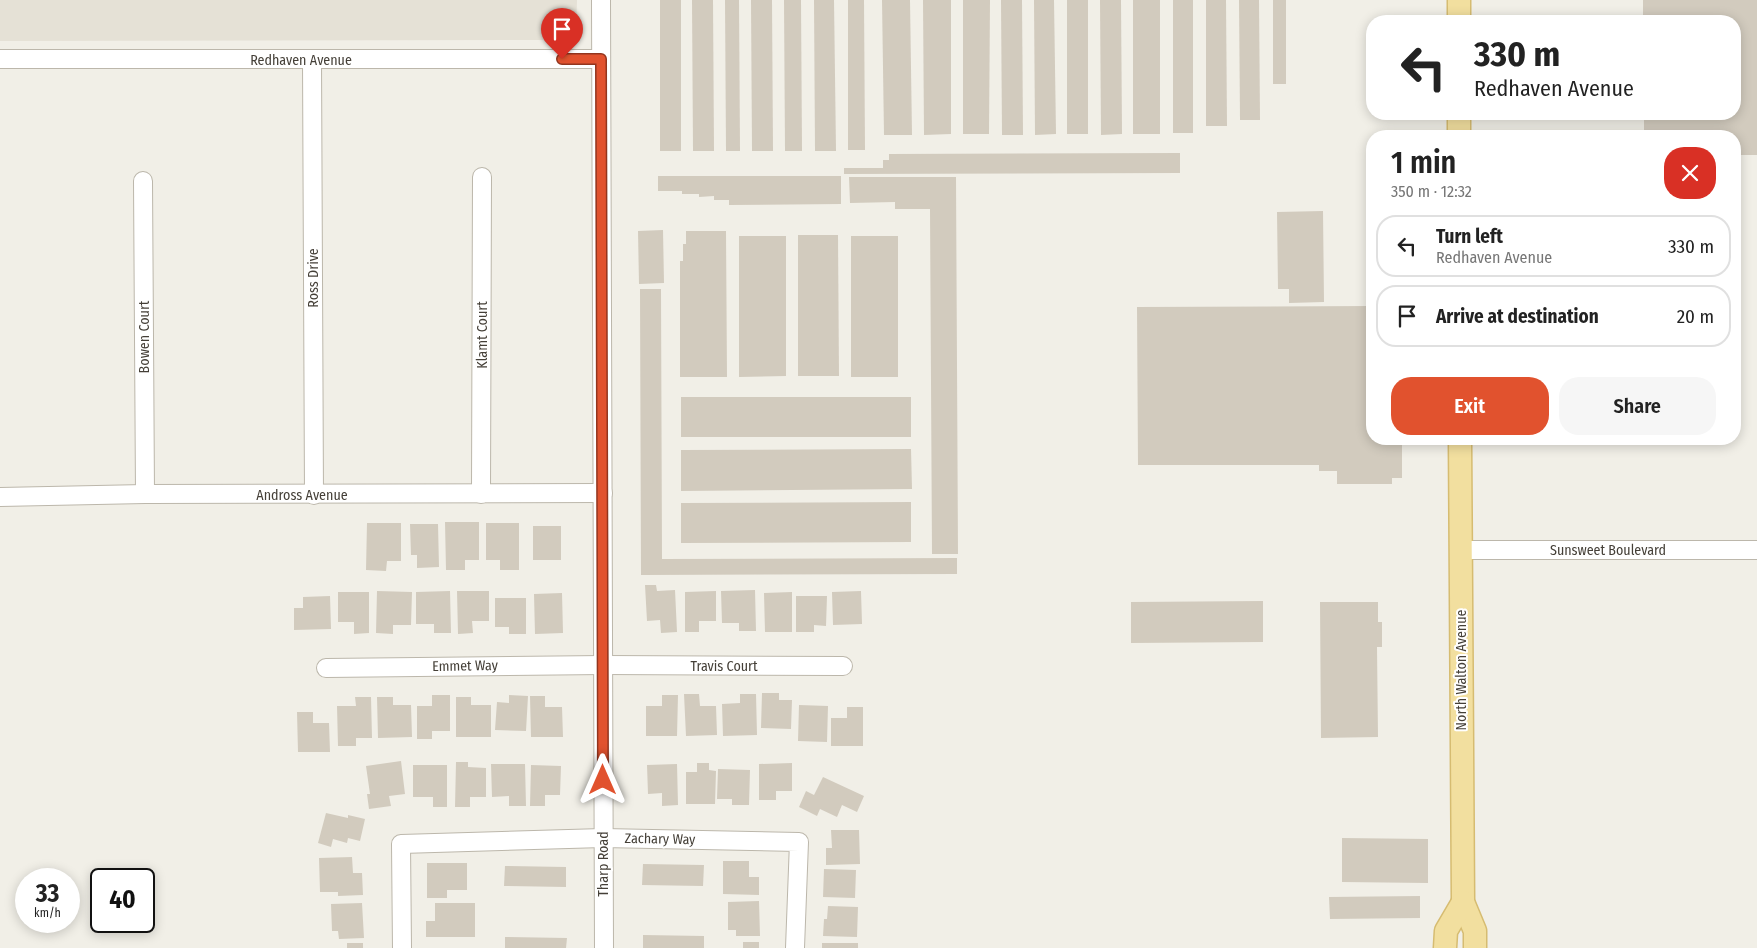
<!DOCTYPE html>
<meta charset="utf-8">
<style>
body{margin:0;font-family:"Fira Sans Condensed",sans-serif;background:#f6f6f6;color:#222;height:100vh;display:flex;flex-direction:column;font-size:19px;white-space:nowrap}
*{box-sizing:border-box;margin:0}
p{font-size:16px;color:#767676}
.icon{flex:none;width:28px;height:28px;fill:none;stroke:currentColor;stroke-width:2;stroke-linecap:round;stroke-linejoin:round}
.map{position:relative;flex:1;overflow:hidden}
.side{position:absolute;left:1366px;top:130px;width:375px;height:315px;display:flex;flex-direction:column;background:#fff;border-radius:20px;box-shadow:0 2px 12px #0003}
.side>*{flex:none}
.top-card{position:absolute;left:1366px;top:15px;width:375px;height:105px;border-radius:20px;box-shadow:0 2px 12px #0003;background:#fff;color:#222;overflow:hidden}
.speed{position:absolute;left:15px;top:868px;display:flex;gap:10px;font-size:25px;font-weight:700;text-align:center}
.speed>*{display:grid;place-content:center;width:65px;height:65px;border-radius:50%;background:#fff;box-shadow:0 2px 12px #0003;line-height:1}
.speed small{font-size:12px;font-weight:400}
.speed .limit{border:2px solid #111;border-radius:8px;background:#fff;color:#111}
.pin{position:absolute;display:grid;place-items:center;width:42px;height:42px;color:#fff;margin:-51px -21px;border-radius:50% 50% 50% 0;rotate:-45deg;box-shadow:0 0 5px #0007}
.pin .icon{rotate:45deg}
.me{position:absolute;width:55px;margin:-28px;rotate:0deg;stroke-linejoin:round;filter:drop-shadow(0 0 4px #0008)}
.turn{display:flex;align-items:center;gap:18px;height:105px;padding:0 25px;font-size:22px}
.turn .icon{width:65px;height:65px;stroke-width:2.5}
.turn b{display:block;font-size:35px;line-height:42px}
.round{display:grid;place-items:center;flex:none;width:52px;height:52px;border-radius:20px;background:#f6f6f6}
.summary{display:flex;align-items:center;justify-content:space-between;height:85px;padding:0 25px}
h1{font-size:30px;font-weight:600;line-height:38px}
.primary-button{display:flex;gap:10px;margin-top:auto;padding:10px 25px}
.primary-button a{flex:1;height:58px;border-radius:20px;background:#e1522e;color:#fff;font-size:20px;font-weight:600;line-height:58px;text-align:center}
.primary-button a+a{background:#f6f6f6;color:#222}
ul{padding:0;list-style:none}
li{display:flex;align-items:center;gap:15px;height:62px;margin:0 10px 8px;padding:0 15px;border:2px solid #e0e0e0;border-radius:20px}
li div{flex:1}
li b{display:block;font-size:19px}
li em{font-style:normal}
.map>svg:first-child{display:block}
</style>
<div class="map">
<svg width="1757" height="948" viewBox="0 0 1757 948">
<rect width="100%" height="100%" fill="#f1efe7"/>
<path fill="#e5e1d6" d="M0,0H577L576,32L568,40L0,41Z"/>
<g fill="#d2cbbe">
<rect x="660" y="0" width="21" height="151"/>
<path d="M692,0H713L714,151H693Z"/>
<path d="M725,0H739L740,151H726Z"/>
<path d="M751,0H772L773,151H752Z"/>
<path d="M784,0H801L802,151H785Z"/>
<path d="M814,0H834L836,151H815Z"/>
<path d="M848,0H864L865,150H848Z"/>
<path d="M882,0H910L912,135H884Z"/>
<path d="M923,0H951V134L924,135Z"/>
<path d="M963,0H990L989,134H963Z"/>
<path d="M1001,0H1022L1023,135H1002Z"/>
<path d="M1034,0H1054L1056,134L1035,135Z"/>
<rect x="1067" y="0" width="21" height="134"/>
<path d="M1100,0H1121L1122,134L1101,135Z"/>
<rect x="1133" y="0" width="27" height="134"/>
<rect x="1173" y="0" width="20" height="133"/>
<path d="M1206,0H1226L1227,126H1206Z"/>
<path d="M1239,0H1259L1260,120H1240Z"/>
<rect x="1273" y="0" width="13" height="84"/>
<path d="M1643,0H1757V155H1735V136H1644V114H1735V21H1643Z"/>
<path d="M1180,153V173L844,174V168H883V160H889V154Z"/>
<path d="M658,176H841V204L729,205V200H714V196L699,197V194H682V191H658Z"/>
<path d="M849,177H956L958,554H932L930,209H895V202L850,203Z"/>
<path d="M1323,211L1324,302L1289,303V289H1278L1277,212Z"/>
<path d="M663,230L664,283L639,284L638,231Z"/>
<path d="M686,231H726L727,377H680V261H683V244H686Z"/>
<path d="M798,235H838L839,376H798Z"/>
<path d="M739,236H786V376L739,377Z"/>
<rect x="851" y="236" width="47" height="141"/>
<path d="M640,289H661L662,559L957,558V574L641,575Z"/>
<path d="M1372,306V439H1402V478H1392V484H1337V471H1319V465H1138L1137,307Z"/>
<rect x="681" y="397" width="230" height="40"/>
<path d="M911,449L912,489L681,491V450Z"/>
<path d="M911,502V542L681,543V503Z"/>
<path d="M445,522H479V560H465V570H446Z"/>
<path d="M367,523H401V561H387L386,571L366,570Z"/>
<path d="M486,523H519V570H500V560H486Z"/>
<path d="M410,524H438L439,567L417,568V555H411Z"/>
<rect x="533" y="526" width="28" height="34"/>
<path d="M645,585H656L657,591L675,590L677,632L661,633L660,620L647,621Z"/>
<path d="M755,590L756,631H739V623H722L721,591Z"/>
<path d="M377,591L412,592L411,625H393V634L376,633Z"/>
<path d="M450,591L451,633H434V624H416V592Z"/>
<path d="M457,591H489V621H472L473,633L458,634Z"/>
<path d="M716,591V621H699V632H685V592Z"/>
<path d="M861,591L862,624L833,625L832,592Z"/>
<path d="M338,592H369V633L354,634V622H338Z"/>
<path d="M792,592V632H765L764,593Z"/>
<path d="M562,593L563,633L535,634L534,594Z"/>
<path d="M330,596L331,629L294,630V608H303V597Z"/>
<path d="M796,596H827L826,626L814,625V632H796Z"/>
<path d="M495,598H526V634H509V627H495Z"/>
<path d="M1263,601V642L1131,643V602Z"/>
<path d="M1320,602H1378V622H1382V647H1377L1378,737L1321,738Z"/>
<path d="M762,693H779V700H792L791,729L761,728Z"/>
<path d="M684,694H699L700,706H716L717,735L686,736Z"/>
<path d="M740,694H756L757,735L723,736L722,704L740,703Z"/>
<path d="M432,695H450V731H432V739H417V706H432Z"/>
<path d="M509,695L528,696L526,731L495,730L497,702L509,703Z"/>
<path d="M662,695H678L677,736H646V706H662Z"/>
<path d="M530,696H545V707H562L563,737H531Z"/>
<path d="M355,697H371L372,738H356V746H338L337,706H356Z"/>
<path d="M377,697H393V705H411L412,737L378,738Z"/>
<path d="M456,697H471V705H491V737H456Z"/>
<path d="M799,705L828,706L827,742L798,741Z"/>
<path d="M847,707H863V746H831V718H847Z"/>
<path d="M297,712H313V723H329L330,752H298Z"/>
<path d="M401,761L405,794L389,796L391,806L369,809L367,794H370L366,766Z"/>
<path d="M456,762H468V767L486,768V797H470V807H455Z"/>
<path d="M697,763H709V770L716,771L715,804H686V772H697Z"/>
<path d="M792,763V791H776V800H759V764Z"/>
<path d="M491,764H525L526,806H509V796L492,797Z"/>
<path d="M677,764L678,805L662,806V793L648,794L647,765Z"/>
<path d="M413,765H447V807H433V797H413Z"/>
<path d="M531,765L561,766L560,795H545V806H530Z"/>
<path d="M718,769L750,770L749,805H732V799H717Z"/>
<path d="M823,777L864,796L857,812L842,805L837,817L820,809L817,816L799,807L806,791L814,795Z"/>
<path d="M326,813L348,818V815L365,819L360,841L348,838L347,843L333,839L331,847L318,843Z"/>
<path d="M831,830H859L860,864L826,865V848H832Z"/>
<path d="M1342,838L1428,839V883L1342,882Z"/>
<path d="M352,857L353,873H362L363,895L338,896V892H320L319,858Z"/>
<path d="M723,861H749V877H759V895L723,894Z"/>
<path d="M427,863H467V890H447V898H427Z"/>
<path d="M643,864L704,865L703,886L642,885Z"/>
<path d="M505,866L566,867V887L504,886Z"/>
<path d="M824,869L856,870L855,898L823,897Z"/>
<path d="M1420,896V918L1330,919L1329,897Z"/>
<path d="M759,901L760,936H736V930H728V902Z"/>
<path d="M362,903L364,938L339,939L338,931H332L331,904Z"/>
<path d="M435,903H475V937H426V921H435Z"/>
<path d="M828,906L858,907L857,937L823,936L824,919H827Z"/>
<path d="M643,935L704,936V948H643Z"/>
<path d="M505,937L567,938L566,948H505Z"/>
<rect x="743" y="942" width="16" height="6"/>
<rect x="347" y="943" width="16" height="5"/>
<rect x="822" y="943" width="36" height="5"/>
</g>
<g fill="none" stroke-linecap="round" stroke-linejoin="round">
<g stroke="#bcb7ab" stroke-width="20">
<g id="minor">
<path d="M601,0L604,948"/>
<path d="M0,59H601"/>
<path d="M312,60L314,495"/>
<path d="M143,181L145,494"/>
<path d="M481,494L482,177"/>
<path d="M0,497L145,494L603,493"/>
<path d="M1460,550H1757"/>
<path d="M326,668L604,665L843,666"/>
<path d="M402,948L401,844L603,838L799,842L795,948"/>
</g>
</g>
<g stroke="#d6bc71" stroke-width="25">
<g id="major">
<path d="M1459,0V21"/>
<path d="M1459,114V136"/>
<path d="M1460,439L1463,902L1475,931V948"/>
<path d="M1445,948L1446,931L1463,902"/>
</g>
</g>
<use href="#minor" stroke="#fff" stroke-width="18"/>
<use href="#major" stroke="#f2df9f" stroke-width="22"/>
</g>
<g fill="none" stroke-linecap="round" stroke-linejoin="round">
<g stroke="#92351e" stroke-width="12">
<path id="route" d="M562,59H601L603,780"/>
</g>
<use href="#route" stroke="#e1522e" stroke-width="9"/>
</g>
<g text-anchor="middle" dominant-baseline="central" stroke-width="4" stroke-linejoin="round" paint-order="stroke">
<g font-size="14" fill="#443f37" stroke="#fff">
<text x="301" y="60">Redhaven Avenue</text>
<text transform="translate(313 278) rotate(-90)">Ross Drive</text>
<text transform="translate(482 335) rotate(-90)">Klamt Court</text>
<text transform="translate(144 337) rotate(-90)">Bowen Court</text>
<text x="302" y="495">Andross Avenue</text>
<text x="1608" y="550">Sunsweet Boulevard</text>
<text transform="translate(465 666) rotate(-1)">Emmet Way</text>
<text x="724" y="666">Travis Court</text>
<text transform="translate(1461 670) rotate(-90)">North Walton Avenue</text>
<text transform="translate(660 839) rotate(1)">Zachary Way</text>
<text transform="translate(603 864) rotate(-90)">Tharp Road</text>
</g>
</g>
</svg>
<div class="speed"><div>33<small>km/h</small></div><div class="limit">40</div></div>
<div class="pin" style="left:562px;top:59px;background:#d93025"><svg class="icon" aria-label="arrive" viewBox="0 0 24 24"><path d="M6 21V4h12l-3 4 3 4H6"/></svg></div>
<svg class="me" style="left:603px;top:780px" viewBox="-20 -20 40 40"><path d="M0-17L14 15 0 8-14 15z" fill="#e1522e" stroke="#fff" stroke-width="4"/></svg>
<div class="top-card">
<div class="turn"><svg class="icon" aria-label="left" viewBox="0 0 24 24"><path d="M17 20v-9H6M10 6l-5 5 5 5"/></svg><div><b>330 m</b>Redhaven Avenue</div></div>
</div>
<section class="side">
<div class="summary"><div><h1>1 min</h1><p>350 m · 12:32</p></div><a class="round" style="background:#d93025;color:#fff"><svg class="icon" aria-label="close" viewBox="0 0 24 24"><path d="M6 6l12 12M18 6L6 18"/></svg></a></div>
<ul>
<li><svg class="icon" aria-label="left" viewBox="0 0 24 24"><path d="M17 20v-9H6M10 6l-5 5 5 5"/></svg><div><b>Turn left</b><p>Redhaven Avenue</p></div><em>330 m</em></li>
<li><svg class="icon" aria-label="arrive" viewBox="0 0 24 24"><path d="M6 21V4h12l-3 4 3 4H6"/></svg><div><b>Arrive at destination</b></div><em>20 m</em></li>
</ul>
<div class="primary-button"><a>Exit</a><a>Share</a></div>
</section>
</div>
